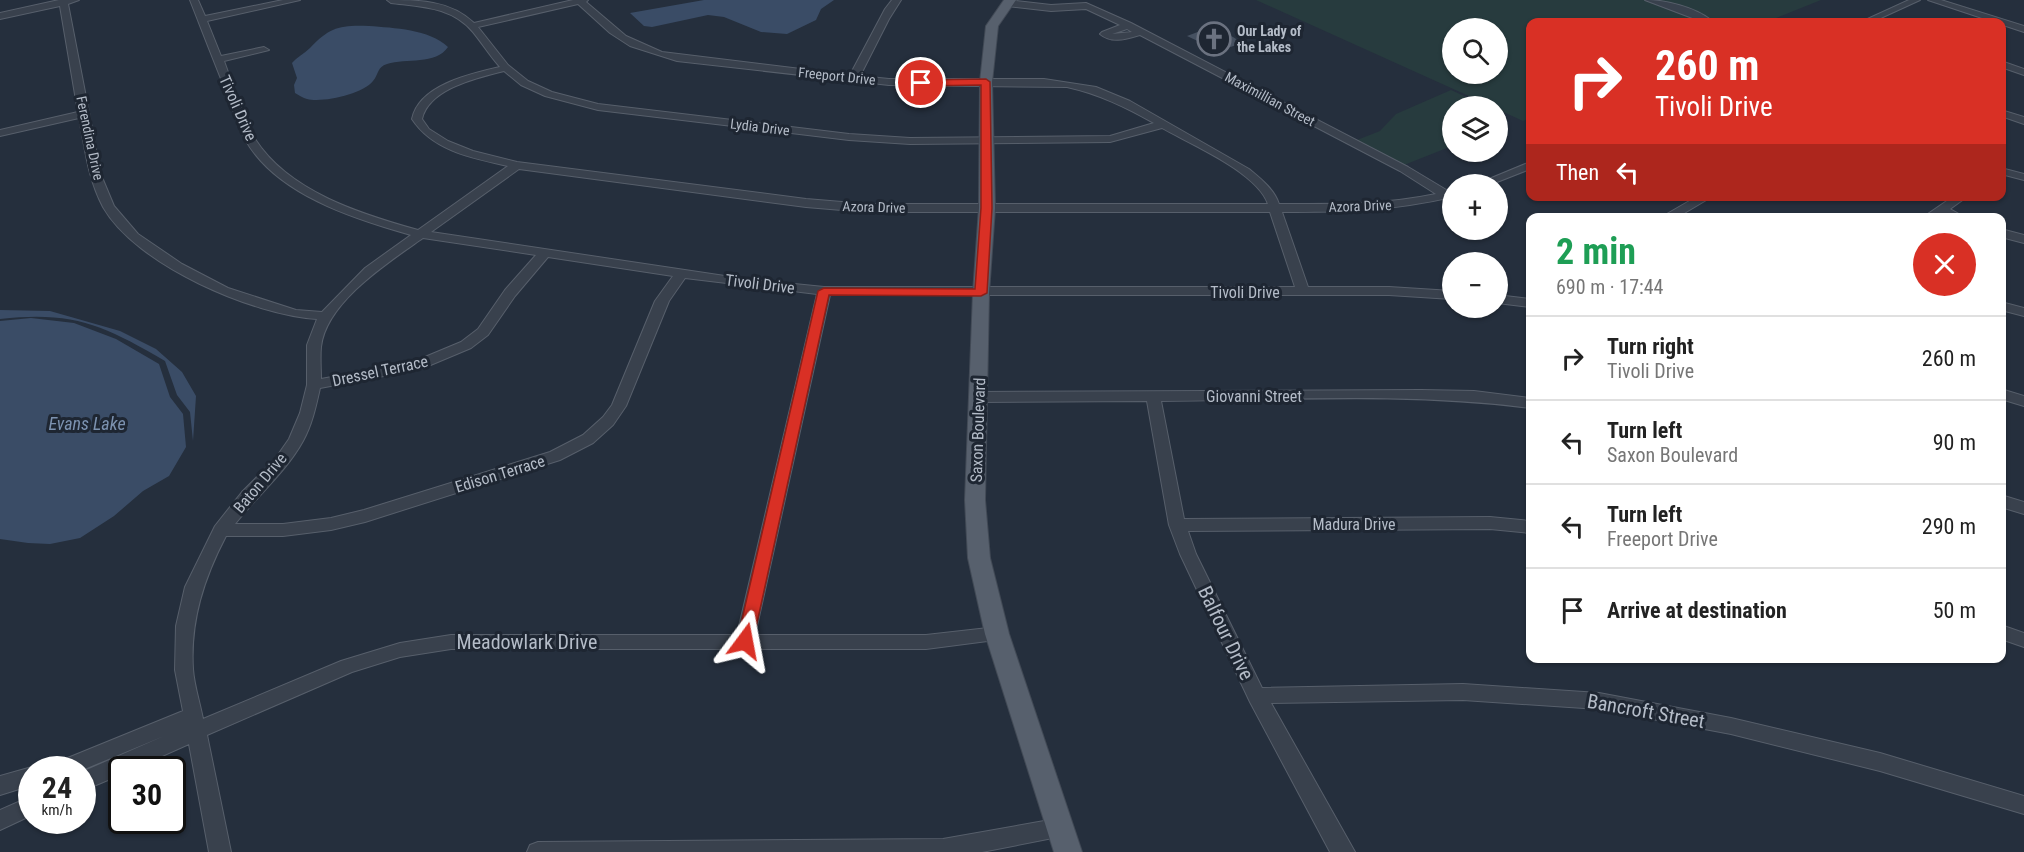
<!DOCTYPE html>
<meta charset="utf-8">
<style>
body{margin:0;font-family:"Roboto Condensed",sans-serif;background:#f6f6f6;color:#222;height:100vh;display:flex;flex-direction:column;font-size:22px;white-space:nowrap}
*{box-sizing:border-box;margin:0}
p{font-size:20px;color:#767676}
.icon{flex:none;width:33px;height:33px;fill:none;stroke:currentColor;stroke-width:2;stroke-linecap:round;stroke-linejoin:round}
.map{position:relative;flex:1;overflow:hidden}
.details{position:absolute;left:1526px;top:213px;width:480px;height:450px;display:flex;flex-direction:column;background:#fff;border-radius:12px;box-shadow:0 2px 4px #0004}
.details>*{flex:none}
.guide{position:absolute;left:1526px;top:18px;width:480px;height:183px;border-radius:12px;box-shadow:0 2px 4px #0004;background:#d93025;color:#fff;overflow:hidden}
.buttons{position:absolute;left:1442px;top:18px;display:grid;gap:12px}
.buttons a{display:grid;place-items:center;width:66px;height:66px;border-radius:50%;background:#fff;box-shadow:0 2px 4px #0004;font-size:30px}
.speed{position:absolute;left:18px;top:756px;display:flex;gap:12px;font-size:30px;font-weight:700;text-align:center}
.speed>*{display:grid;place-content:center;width:78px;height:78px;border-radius:50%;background:#fff;box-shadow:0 2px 4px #0004;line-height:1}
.speed small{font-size:15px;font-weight:400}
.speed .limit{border:3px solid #111;border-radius:9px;background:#fff;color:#111}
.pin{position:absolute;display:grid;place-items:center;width:51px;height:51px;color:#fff;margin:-26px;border:3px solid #fff;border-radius:50%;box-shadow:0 2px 6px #0007}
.me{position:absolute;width:66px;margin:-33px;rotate:13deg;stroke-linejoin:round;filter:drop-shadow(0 0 4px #0008)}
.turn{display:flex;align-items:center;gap:21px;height:126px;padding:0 30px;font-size:27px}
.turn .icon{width:78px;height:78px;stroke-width:2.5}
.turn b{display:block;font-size:42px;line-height:51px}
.then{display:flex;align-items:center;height:57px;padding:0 30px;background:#0003;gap:12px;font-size:22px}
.round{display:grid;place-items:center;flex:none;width:63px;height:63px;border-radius:32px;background:#f6f6f6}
.head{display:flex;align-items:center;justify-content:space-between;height:102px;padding:0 30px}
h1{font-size:36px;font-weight:700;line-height:45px;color:#1e9e55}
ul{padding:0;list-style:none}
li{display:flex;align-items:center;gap:18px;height:84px;padding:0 30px;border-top:2px solid #e0e0e0}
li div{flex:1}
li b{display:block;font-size:22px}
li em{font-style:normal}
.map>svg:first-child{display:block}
</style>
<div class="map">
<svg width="2024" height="852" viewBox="0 0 2024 852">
<rect width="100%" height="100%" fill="#252f3d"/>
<g fill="#273b3e" fill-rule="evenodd">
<path d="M1256,0H1821L1766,22H1530V118L1523,121L1497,109V106H1491ZM1452,28H1497V74H1452Z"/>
<path d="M1451,90L1486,106H1452V146L1404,165L1357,140L1380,131L1396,114Z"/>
</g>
<g fill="#3a4c66">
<path d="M704,0H834L821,9L816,20L787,34L761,32L724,17L708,15L652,27L644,26L630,13Z"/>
<path d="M369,26C394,28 429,29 448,47C436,65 406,58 387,64C377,67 379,74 373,81C363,94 323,103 307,99C303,98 299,95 295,93L294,85L297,78L292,63C297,57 304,54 310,48C330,27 340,25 369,26Z"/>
<path d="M0,310L50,311L120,331L156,349L182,372L196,396L193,441L190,412L177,395L165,361C103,325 74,311 0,319Z"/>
<path d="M31,318L74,323L116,339L159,364L170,397L183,414L186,447L169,476L143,491L114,516L80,538L50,544L28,543L0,539V321Z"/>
</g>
<path fill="#465161" d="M1211,27L1233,37L1242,43L1219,51L1187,36Z"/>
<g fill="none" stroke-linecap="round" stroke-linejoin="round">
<g stroke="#575f6b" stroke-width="2">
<g id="minor">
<path d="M59,0H79L68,4L101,175L114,206L138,234L182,264L228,288L296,310L322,312L365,268L411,235C354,219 275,194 245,139C237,126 233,110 228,96C215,64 203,33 190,0H198L205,16L283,0H300L207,21L221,56L264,47L269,50L224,61C233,85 242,117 255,139C289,192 361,214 418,230L508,166C472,158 433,151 412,119C419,85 470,74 500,67C490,56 482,43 473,32C452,7 423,7 391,3L387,0C418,0 450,0 474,23L573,0H588L586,2L626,36L662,52L850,75L885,9L892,0H901L889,19L860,76L889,79H1044L1096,87L1130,101L1249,169C1261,179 1274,189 1279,204C1332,204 1384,205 1436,194L1400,171L1140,35C1126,39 1112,44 1100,34L1102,32L1120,25L1086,9L1051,11L1007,6L1003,3L1007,0L1051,5L1086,3L1131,23L1408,167L1448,191H1452V197C1391,211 1343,212 1282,212L1308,287H1389L1452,291V299L1389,295H830L755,635H926L997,627L1003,629L1006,634L1003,639L926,649H451L400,657L352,672L207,735L231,852H209L189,744L131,770H122V774L82,791V772L164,736L82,770H50L53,764L183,711L175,670L176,626L185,587L215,526L242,492L275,459L289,439L300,413L307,385V345L317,319C253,315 136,265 103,207C88,179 85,148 79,118L0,136V130L78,112L60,6L0,19V13ZM578,4L610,33L630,46L677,61L889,85L1067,87C1099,94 1125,107 1154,123L1110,136L910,138L849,134L598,104L552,92L528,81L508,65L478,27ZM1127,29L1132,32L1112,34ZM504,71L521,85L545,96L598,110L849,140L910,144L1110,142L1162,128C1190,144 1257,172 1268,204H866L806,199L517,162L473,151L448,141L429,129L422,119C429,88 478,78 504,71ZM519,169L806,207L866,212H1270L1295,287H824L745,279L431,232ZM423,238L536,255L505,290L478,329L461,342L413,362L321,379C321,369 320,357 321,347C326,302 389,262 423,238ZM548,257L673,276L655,301L612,405L603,417L583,435L550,452L364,510L331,518L283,524H235C257,496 286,472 303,441C312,425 316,406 320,388L421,369L471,348L488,335L515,296ZM685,278L817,294L737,635H451L400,643L341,661L203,719C200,703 194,685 193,669C190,621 204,578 226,536H283L331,530L365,522L560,460L593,443L613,425L626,406L669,301Z"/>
<path d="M1645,0C1666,0 1694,7 1711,20L1703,22Z"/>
<path d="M1909,0H1920L1872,22H1861Z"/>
<path d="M1928,0H1941L2024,26V32Z"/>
<path d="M2001,61L2024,69V75L2001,67Z"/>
<path d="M2001,110L2024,117V124L2001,116Z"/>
<path d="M1530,162V169L1492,184H1477Z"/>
<path d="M2001,168L2024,174V180L2001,174Z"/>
<path d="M1698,196H1713L1676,218H1660Z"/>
<path d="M1954,196H1968L1950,209L1966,218H1949L1942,215L1937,218H1922Z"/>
<path d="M2001,229L2024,235V243L2001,237Z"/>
<path d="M1497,295L1530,299V307L1497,303Z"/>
<path d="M2001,302L2024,308V316L2001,310Z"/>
<path d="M2001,389L2024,396V406L2001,399Z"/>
<path d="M1421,390L1474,391L1530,398V408C1408,392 1284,400 1161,401L1184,519L1490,517L1530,521V533L1490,529L1188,531L1196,554L1262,688L1463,684L1599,693L1731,718L1880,753L2024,796V814L1880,771L1731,734L1599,709L1463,700L1271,703L1355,852H1330L1250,702L1180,554L1169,525L1147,401L978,402L971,397L978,392Z"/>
<path d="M2001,495L2024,502V514L2001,507Z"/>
<path d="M2001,625L2024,633V647L2001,639Z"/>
<path d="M32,767L39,770H32V785L0,795V776Z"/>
<path d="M32,796V815L0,830V810Z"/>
<path d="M1061,818L1068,821L1071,828L1068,835L982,852H527L530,845L538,842L943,839Z"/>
</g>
</g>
<g stroke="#424a56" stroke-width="2">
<path id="major" d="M1004,0H1016L998,26L992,82L995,208L989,293L985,500L990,558L1009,634L1082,852H1054L985,634L968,558L965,500L973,293L979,208L980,82L986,26Z"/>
</g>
<use href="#minor" fill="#39414d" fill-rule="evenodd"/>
<use href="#major" fill="#57606d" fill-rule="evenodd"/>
</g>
<path fill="#d93025" stroke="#8d1f18" stroke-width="1.5" d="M986,79L990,82L992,208L987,293L981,296L829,295L753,641L751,646L745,648L739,646L737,641L818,291L824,288L975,289L981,208V85L921,86L916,83L921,80Z"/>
<defs>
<g id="church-ring" transform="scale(1.725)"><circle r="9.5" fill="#1e2632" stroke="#6b7280" stroke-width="1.5"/><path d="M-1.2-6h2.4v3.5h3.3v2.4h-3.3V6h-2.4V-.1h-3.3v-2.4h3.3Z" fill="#6b7280"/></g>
</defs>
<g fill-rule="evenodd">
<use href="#church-ring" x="1214" y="39"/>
</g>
<g text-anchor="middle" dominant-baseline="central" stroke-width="6" stroke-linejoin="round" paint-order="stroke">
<g font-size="14" font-weight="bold" fill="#b4bcc8" stroke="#1e2632" text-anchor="start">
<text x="1237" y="31">Our Lady of<tspan x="1237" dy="16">the Lakes</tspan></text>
</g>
<g font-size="14" fill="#b4bcc8" stroke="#1e2632">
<text transform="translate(837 76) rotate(6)">Freeport Drive</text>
<text transform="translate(1270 99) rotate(28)">Maximillian Street</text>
<text transform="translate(760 127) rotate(7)">Lydia Drive</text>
<text transform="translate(90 138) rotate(78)">Ferendina Drive</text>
<text transform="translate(1360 206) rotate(-2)">Azora Drive</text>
<text transform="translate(874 207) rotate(2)">Azora Drive</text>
</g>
<g font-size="16" fill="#b4bcc8" stroke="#1e2632">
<text transform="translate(238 108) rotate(66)">Tivoli Drive</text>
<text transform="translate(760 284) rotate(7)">Tivoli Drive</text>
<text x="1245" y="292">Tivoli Drive</text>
<text transform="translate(380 371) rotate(-12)">Dressel Terrace</text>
<text x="1254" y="396">Giovanni Street</text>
<text transform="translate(978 430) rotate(-88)">Saxon Boulevard</text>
<text transform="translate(500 474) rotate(-17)">Edison Terrace</text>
<text transform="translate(260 483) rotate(-50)">Baton Drive</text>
<text x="1354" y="524">Madura Drive</text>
</g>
<g font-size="18" font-style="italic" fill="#7c92b0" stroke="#1e2632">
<text x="87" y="423">Evans Lake</text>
</g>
<g font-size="20" fill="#b4bcc8" stroke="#1e2632">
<text transform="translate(1226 633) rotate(64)">Balfour Drive</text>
<text x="527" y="642">Meadowlark Drive</text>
<text transform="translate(1646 711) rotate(10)">Bancroft Street</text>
</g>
</g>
</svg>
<div class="buttons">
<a><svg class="icon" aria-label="search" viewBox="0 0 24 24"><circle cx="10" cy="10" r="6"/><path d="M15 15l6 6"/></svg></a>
<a><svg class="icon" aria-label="layers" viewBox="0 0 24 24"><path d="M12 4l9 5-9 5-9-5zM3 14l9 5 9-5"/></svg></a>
<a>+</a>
<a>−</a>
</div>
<div class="speed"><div>24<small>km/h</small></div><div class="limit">30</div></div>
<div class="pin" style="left:921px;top:83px;background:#d93025"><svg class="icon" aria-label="arrive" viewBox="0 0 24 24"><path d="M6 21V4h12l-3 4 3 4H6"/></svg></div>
<svg class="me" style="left:745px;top:641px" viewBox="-20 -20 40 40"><path d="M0-17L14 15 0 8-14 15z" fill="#d93025" stroke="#fff" stroke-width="4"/></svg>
<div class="guide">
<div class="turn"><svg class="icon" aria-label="right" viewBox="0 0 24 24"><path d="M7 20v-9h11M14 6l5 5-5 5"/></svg><div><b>260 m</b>Tivoli Drive</div></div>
<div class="then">Then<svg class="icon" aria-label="left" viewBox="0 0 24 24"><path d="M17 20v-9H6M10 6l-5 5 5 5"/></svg></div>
</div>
<section class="details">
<div class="head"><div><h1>2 min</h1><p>690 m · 17:44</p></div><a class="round" style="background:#d93025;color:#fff"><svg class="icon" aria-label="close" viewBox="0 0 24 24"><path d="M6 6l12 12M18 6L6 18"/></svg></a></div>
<ul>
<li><svg class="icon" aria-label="right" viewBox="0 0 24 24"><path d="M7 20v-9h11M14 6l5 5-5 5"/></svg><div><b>Turn right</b><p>Tivoli Drive</p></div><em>260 m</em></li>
<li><svg class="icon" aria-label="left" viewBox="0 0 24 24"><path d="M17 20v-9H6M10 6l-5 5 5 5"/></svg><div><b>Turn left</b><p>Saxon Boulevard</p></div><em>90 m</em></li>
<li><svg class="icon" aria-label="left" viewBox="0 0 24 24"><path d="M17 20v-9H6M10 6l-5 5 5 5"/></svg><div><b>Turn left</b><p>Freeport Drive</p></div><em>290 m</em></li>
<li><svg class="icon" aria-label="arrive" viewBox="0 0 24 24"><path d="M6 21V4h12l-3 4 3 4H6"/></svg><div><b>Arrive at destination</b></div><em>50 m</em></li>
</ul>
</section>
</div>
